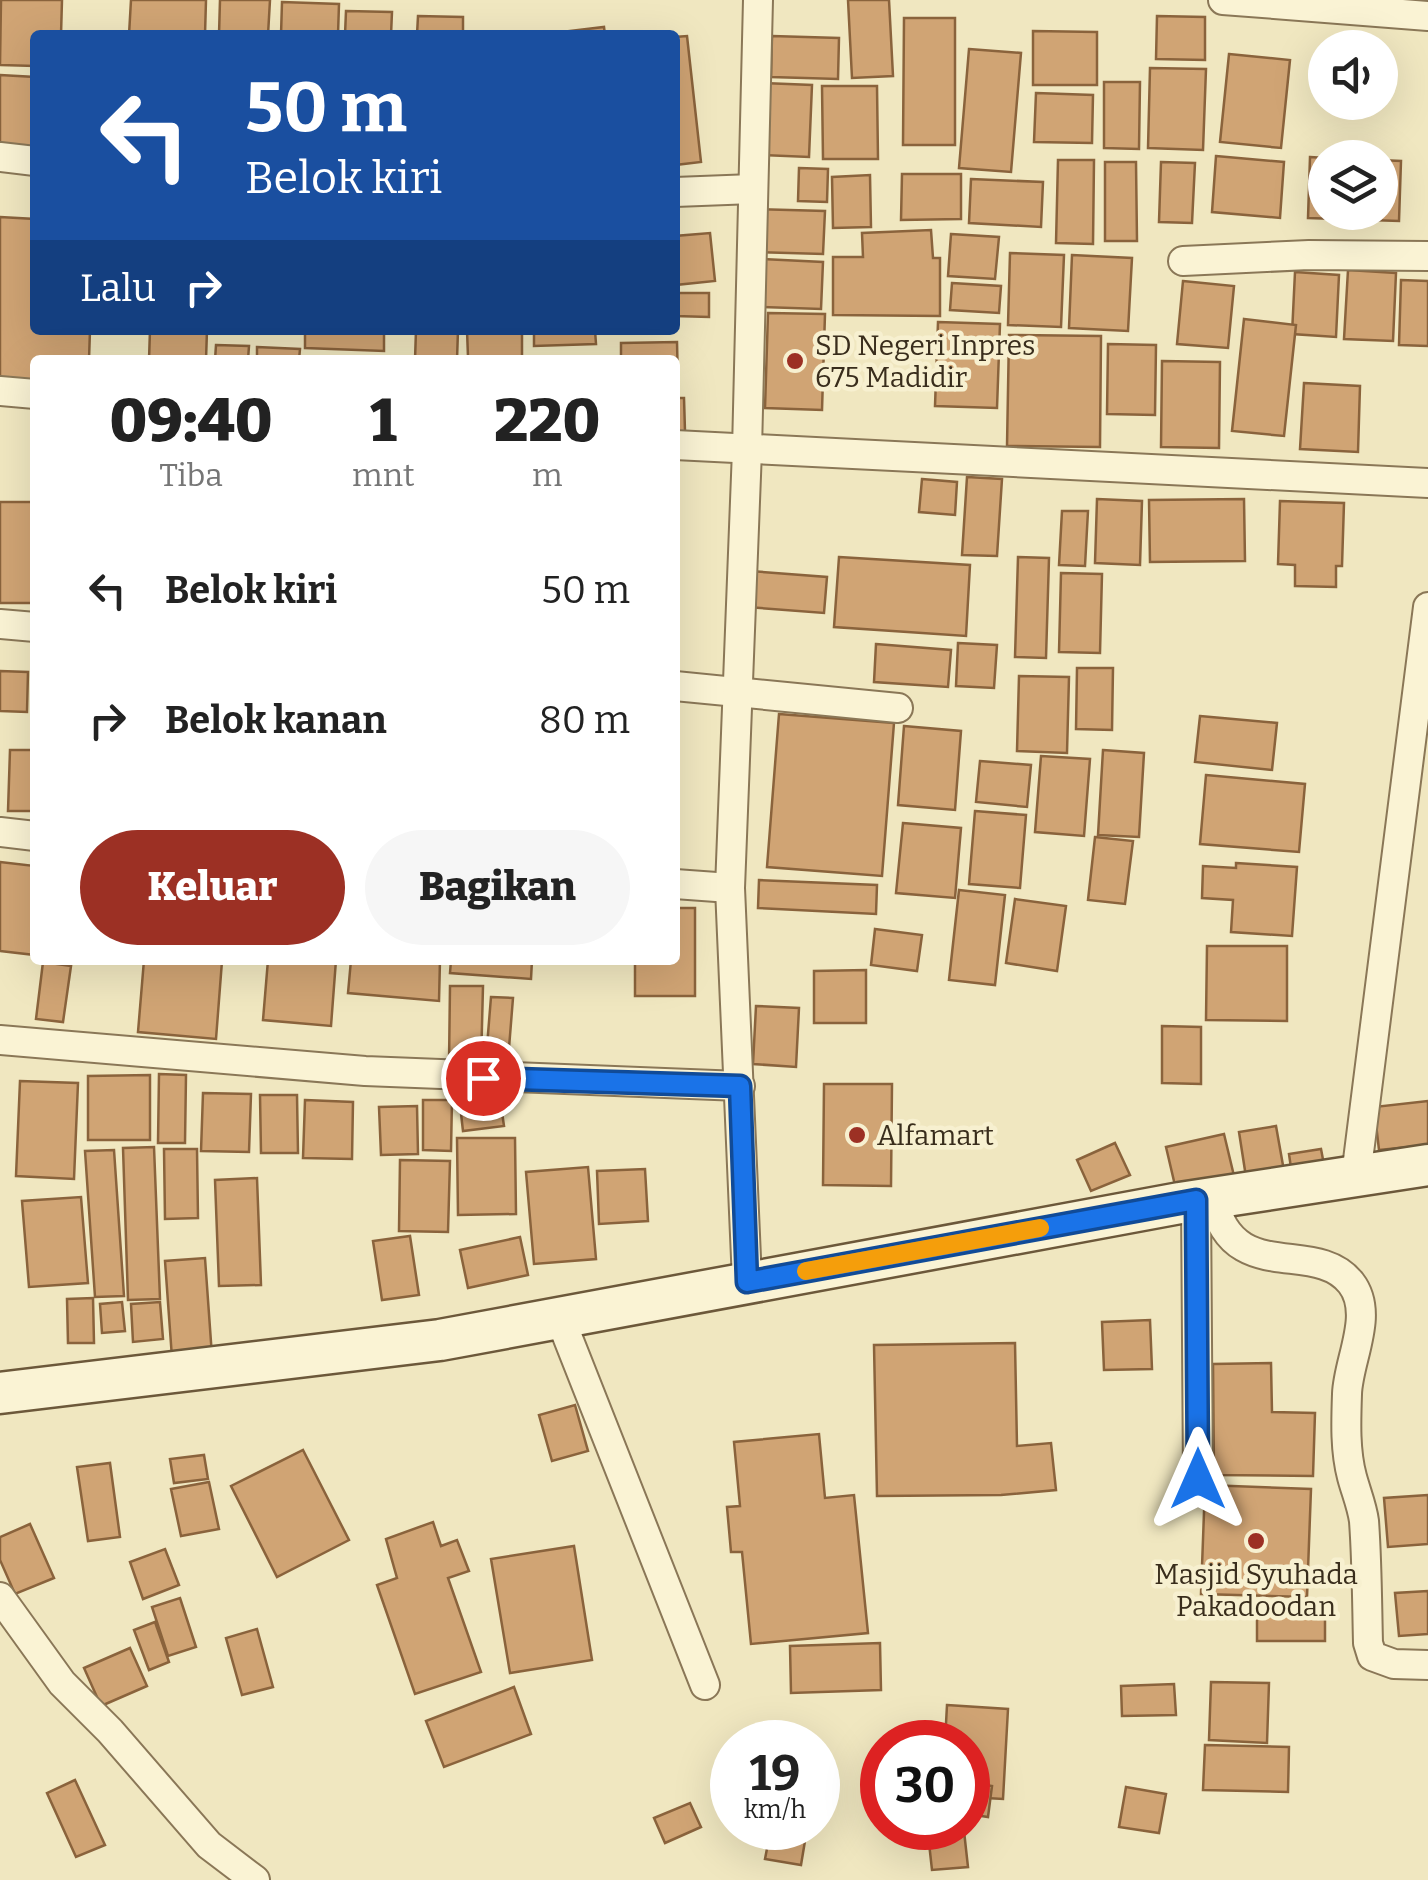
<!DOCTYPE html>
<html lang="id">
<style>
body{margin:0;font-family:Bitter,serif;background:#f6f6f6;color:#222;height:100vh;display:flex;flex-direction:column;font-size:38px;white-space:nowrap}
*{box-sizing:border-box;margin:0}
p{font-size:32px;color:#767676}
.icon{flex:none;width:55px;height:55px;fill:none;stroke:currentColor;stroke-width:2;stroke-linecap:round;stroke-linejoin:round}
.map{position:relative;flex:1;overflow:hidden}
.side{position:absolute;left:30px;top:355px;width:650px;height:610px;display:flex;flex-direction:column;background:#fff;border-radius:10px;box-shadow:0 10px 40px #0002}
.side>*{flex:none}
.hud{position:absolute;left:30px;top:30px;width:650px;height:305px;border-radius:10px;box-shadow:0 10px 40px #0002;background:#1a4fa0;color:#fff;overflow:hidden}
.tools{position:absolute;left:1308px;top:30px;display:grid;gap:20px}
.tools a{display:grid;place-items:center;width:90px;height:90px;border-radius:50%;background:#fff;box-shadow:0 10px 40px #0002;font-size:50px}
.speed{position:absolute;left:710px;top:1720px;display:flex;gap:20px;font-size:50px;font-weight:700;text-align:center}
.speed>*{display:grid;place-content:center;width:130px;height:130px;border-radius:50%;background:#fff;box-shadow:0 10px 40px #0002;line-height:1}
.speed small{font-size:25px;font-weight:400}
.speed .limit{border:15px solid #d22;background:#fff;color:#111}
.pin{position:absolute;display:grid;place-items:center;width:85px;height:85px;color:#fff;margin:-42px;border:5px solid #fff;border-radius:50%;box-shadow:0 2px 10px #0007}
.me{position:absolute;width:110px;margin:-55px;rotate:0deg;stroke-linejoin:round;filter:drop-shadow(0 0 8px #0008)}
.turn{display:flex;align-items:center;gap:35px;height:210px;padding:0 50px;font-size:45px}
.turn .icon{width:130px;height:130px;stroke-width:2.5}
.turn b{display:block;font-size:70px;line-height:85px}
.then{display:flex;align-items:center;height:95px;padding:0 50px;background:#0003;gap:20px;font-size:38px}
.eta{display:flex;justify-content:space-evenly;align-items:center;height:170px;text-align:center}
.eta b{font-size:60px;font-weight:800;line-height:70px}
.primary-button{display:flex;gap:20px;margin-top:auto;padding:20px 50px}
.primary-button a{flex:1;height:115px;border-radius:60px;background:#9c3024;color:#fff;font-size:40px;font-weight:800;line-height:115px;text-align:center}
.primary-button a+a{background:#f6f6f6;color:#222}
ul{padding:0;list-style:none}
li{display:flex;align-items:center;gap:30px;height:130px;padding:0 50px}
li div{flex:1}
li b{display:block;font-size:38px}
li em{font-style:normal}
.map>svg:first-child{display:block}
</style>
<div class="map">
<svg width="1428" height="1880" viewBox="0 0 1428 1880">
<rect width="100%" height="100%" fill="#f0e7c0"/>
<g fill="#d0a474" stroke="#8a633c" stroke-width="2.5">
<path d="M1,0H62L61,35H35V66L0,65Z"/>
<path d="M131,0H206L205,35H129Z"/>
<path d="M220,0H270L268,35H219Z"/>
<path d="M848,0H889L893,76L852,78Z"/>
<path d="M282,2L339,4L338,35H281Z"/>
<path d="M346,11L392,12L391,35H345Z"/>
<path d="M418,16L463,17V35H417Z"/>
<path d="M1157,16L1205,17V60L1156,59Z"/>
<path d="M904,18H955V145H903Z"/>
<path d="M604,27L605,35H544V34Z"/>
<path d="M1033,31L1097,32V85H1033Z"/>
<path d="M687,36L701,162L675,165V37Z"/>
<path d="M772,36L839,38L838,79L771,77Z"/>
<path d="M969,49L1021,53L1011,172L959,168Z"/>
<path d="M1229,54L1290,60L1281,148L1220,142Z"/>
<path d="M1150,68L1206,69L1203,150L1148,148Z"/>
<path d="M0,75L35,77V149L0,148Z"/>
<path d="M1104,82H1140L1139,149L1104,148Z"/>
<path d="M763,83L812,85L809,157L759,155Z"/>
<path d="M822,86H877L878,159H823Z"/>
<path d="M1036,93L1093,95L1092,143L1034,142Z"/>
<path d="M1216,156L1284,162L1280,218L1212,212Z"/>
<path d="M1310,157L1325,158V212H1380V160L1401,161L1399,221L1308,218Z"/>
<path d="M1058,160H1094L1093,244L1056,243Z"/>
<path d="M1105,162H1136L1137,241H1105Z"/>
<path d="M1161,162L1195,163L1192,223L1159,222Z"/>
<path d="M799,168L828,169L827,202L798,201Z"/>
<path d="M902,174H961V219L901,220Z"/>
<path d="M870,175L871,227L833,228L832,177Z"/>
<path d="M971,179L1043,182L1041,227L969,223Z"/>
<path d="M755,209L825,211L823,254L753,252Z"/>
<path d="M0,217L35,219V330H90L89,360H35V384L0,382Z"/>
<path d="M931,230L933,258H940V316L833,315V257H863L862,233Z"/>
<path d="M710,233L715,281L675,285V236Z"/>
<path d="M951,234L999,237L995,279L948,276Z"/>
<path d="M1010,253L1064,255L1061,327L1008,325Z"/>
<path d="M1072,255L1132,258L1128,331L1069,328Z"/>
<path d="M761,259L823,262L821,309L759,307Z"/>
<path d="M1348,270L1396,273L1393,341L1344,339Z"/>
<path d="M1295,272L1339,275L1336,337L1292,334Z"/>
<path d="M1401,280L1428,281V346L1399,345Z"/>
<path d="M1183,281L1234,286L1228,348L1177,344Z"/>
<path d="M952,283L1001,286L999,313L950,310Z"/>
<path d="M675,293H709V317L675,316Z"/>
<path d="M768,313L825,314L822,410L765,408Z"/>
<path d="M1244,319L1296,325L1284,436L1232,431Z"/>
<path d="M938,322L1000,324L997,408L935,406Z"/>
<path d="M150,330H207L206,360H149Z"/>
<path d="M305,330H384V351L305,348Z"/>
<path d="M416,330H458L457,360H415Z"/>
<path d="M467,330H522V356L468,357Z"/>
<path d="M534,330H595L596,344L534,346Z"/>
<path d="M1009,335L1101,336L1100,447L1007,446Z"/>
<path d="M677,342L678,385H675V360H621V343Z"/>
<path d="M1108,344L1156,345L1155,415L1107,414Z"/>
<path d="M216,345L249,346L248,360H215Z"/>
<path d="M257,347L300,349L299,360H257Z"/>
<path d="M1162,361L1220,362L1219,448L1161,447Z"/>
<path d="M1304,383L1360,386L1358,452L1300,449Z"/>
<path d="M675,398H684L685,431L675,432Z"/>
<path d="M967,477L1002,479L997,556L962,555Z"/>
<path d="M922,479L957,482L955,515L919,512Z"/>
<path d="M1097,499L1142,501L1140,565L1095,563Z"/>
<path d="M1244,499L1245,561L1150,562L1149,500Z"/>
<path d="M1280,501L1344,503L1342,566H1336V587L1295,586V565L1278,564Z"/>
<rect x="0" y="502" width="35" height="101"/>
<path d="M1062,511H1088L1085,566L1059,565Z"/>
<path d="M839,557L970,565L966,636L834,627Z"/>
<path d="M1018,557L1049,558L1046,658L1015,657Z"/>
<path d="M750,571L827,577L824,613L747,607Z"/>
<path d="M1061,573L1102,574L1100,653L1059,652Z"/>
<path d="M958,643L997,645L994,688L956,686Z"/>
<path d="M876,644L951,650L948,687L874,682Z"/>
<path d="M1077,668H1113L1112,730L1076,729Z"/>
<path d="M0,671L28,672L27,712L0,711Z"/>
<path d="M1019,676L1069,677L1067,753L1017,751Z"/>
<path d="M779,714L894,723L882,876L767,867Z"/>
<path d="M1200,716L1277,723L1272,770L1195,762Z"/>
<path d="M904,726L961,731L955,810L898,805Z"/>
<path d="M10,750H35V811H8Z"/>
<path d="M1103,750L1144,753L1139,837L1098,835Z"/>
<path d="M1041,756L1090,759L1084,836L1035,832Z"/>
<path d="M980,761L1031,765L1027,807L976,802Z"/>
<path d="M1206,775L1305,784L1299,852L1200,844Z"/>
<path d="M975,811L1026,815L1020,888L969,884Z"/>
<path d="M903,823L961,828L955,898L896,893Z"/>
<path d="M1095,837L1133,841L1125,904L1088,900Z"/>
<path d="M0,862L35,866V955L0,951Z"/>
<path d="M1236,863L1297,867L1292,936L1231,932L1233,900L1202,898L1203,866L1236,868Z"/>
<path d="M759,880L877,885L876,914L758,908Z"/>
<path d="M959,890L1005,895L995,985L949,980Z"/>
<path d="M1015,899L1066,906L1057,971L1006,963Z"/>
<path d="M675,908H695V996H635V960H675Z"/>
<path d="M875,929L922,935L917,971L871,965Z"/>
<path d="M1207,946H1287V1021L1206,1020Z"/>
<path d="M144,960L222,961L216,1039L138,1032Z"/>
<path d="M268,960H336L331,1026L263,1020Z"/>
<path d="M351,960H440L439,1001L348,993Z"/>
<path d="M451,960H532L531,979L450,973Z"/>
<path d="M43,962L71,966L63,1022L36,1019Z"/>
<path d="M866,970V1023H814V971Z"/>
<path d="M450,986H483L481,1064H449Z"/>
<path d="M491,997L513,998L507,1073L485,1071Z"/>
<path d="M756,1006L799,1008L796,1067L753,1064Z"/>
<path d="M1162,1026L1201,1027V1084L1162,1083Z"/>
<path d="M159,1074L186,1075L185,1143H158Z"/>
<path d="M150,1075V1140H88V1076Z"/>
<path d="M20,1081L78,1083L74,1179L16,1176Z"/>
<path d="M824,1084H892L891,1186L823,1185Z"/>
<path d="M499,1092L504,1126L463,1131L459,1096Z"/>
<path d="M203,1093L251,1094L249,1152L201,1151Z"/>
<path d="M260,1095H297L298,1153H261Z"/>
<path d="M305,1100L353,1102L352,1159L303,1158Z"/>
<path d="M423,1100H452L451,1151L423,1150Z"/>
<path d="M1428,1101V1145L1379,1150L1374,1107Z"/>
<path d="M417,1106L418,1154L381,1155L379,1107Z"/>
<path d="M1276,1126L1284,1171L1246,1177L1239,1132Z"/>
<path d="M1224,1134L1235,1180L1177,1194L1166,1147Z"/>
<path d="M457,1138H515L516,1214L458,1215Z"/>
<path d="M1115,1143L1130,1175L1091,1191L1077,1160Z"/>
<path d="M154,1147L160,1299L128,1300L123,1148Z"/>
<path d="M164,1149H197L198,1218L165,1219Z"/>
<path d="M1321,1149L1325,1170L1292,1175L1289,1154Z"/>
<path d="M114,1150L124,1296L95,1297L85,1151Z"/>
<path d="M400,1160L450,1161L448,1232L399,1231Z"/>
<path d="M588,1167L596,1259L534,1264L526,1172Z"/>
<path d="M645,1169L648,1221L599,1224L597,1171Z"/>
<path d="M257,1178L261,1285L219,1286L215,1180Z"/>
<path d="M81,1197L88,1283L29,1287L22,1201Z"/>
<path d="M410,1236L419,1295L382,1300L373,1241Z"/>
<path d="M520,1237L528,1275L468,1288L460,1250Z"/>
<path d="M205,1258L212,1356L172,1358L165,1261Z"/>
<path d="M93,1298L94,1343H68L67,1299Z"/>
<path d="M122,1302L125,1331L102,1333L100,1304Z"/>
<path d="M160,1302L163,1339L133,1342L131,1304Z"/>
<path d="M1150,1320L1152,1369L1104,1370L1102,1322Z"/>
<path d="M1015,1343L1017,1446L1051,1443L1056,1490L1001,1495L877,1496L874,1345Z"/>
<path d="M1271,1363L1272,1412L1315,1413L1313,1476L1214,1475L1213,1364Z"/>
<path d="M575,1405L588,1451L552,1461L539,1415Z"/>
<path d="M819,1434L825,1498L854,1495L868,1633L751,1644L742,1552H731L727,1507L740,1506L734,1442Z"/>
<path d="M303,1450L349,1540L277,1577L231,1486Z"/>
<path d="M204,1455L208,1479L174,1483L170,1459Z"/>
<path d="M110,1463L120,1537L88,1541L77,1467Z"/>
<path d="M209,1482L219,1529L181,1536L171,1489Z"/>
<path d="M1205,1485L1311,1489L1307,1597L1201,1594Z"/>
<path d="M1428,1495V1544L1388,1547L1384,1498Z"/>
<path d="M433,1522L441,1546L457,1540L469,1571L448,1578L481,1672L415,1694L377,1585L397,1578L386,1539Z"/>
<path d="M30,1524L54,1578L15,1594L0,1560V1537Z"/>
<path d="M574,1546L592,1660L510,1673L491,1559Z"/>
<path d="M165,1549L179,1585L143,1599L130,1562Z"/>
<path d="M1428,1591V1634L1399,1636L1395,1593Z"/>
<path d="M180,1598L196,1647L168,1656L152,1607Z"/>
<rect x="1257" y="1607" width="68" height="34"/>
<path d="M155,1622L169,1662L149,1670L134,1630Z"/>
<path d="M257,1629L273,1687L242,1695L226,1638Z"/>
<path d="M880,1643L881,1690L791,1693L790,1646Z"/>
<path d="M130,1648L147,1686L101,1706L84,1668Z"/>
<path d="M1211,1682L1269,1683L1267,1743L1209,1740Z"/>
<path d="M1174,1684L1176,1715L1122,1716L1121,1686Z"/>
<path d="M514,1687L531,1734L444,1767L426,1721Z"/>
<path d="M947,1705L1008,1709L1003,1799L968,1797V1742H945Z"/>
<path d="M1205,1745L1289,1747L1288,1792L1203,1790Z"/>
<path d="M75,1780L105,1845L76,1857L47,1793Z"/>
<path d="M968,1782L992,1786L988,1817L968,1814Z"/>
<path d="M1126,1787L1166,1794L1159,1833L1119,1827Z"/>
<path d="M690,1803L701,1827L665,1843L654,1818Z"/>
<path d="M771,1828L807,1829L801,1865L765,1859Z"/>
<path d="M964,1831L968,1867L932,1870L928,1834Z"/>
</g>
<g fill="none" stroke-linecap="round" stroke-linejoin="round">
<g stroke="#8a7757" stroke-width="32">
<g id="street">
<path d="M1223,0L1428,16"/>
<path d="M0,157L35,161"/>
<path d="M675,192L753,189"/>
<path d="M1183,261L1309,255L1428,256"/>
<path d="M0,391L35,394"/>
<path d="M675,445L1428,483"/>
<path d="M0,624L35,627"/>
<path d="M675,686L898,708"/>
<path d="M0,832L35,836"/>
<path d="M675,884L730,888"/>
<path d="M0,1040L365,1071L740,1086"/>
<path d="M1356,1176L1428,607"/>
<path d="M1213,1198C1232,1288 1315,1237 1351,1283C1375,1314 1348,1360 1347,1394C1346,1422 1345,1451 1352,1477C1356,1492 1362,1506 1364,1521C1367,1562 1367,1603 1368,1643L1372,1656L1394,1664L1428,1665"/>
<path d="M1196,1200L1198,1479"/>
<path d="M747,1281L730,888L747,450L758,0"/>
<path d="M560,1318L705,1685"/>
<path d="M0,1597L62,1683L110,1731L209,1845L255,1880"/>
</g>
</g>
<g stroke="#6c583a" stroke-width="45">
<path id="secondary" d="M0,1393L440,1340L1180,1203L1428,1165"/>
</g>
<use href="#street" stroke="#faf3d4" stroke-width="28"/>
<use href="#secondary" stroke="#faf3d4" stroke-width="40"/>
</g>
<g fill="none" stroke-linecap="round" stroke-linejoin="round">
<g stroke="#114b97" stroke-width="25">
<path id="route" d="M483,1078L740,1086L747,1282L1196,1200L1198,1479"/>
</g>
<use href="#route" stroke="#1a73e8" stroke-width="18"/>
<path stroke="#f59e0b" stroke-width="18" d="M806,1271L1040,1228"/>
</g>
<g fill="#9c3024" stroke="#f7f0d0" stroke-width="4">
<circle cx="795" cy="361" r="10"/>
<circle cx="857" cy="1135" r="10"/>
<circle cx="1256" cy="1541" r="10"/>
</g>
<g text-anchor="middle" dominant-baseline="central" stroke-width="9" stroke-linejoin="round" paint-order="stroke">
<g font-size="28" fill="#392d1c" stroke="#f7f0d0" text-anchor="start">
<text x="815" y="345">SD Negeri Inpres<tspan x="815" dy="32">675 Madidir</tspan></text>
<text x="877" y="1135">Alfamart</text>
<text x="1256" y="1574" text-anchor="middle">Masjid Syuhada<tspan x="1256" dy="32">Pakadoodan</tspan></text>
</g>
</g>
</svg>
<div class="tools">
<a><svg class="icon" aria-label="sound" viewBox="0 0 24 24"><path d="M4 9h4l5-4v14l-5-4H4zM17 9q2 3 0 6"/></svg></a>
<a><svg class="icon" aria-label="layers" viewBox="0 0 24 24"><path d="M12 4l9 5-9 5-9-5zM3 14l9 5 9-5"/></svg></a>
</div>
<div class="speed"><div>19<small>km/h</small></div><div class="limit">30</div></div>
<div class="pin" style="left:483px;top:1078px;background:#d93025"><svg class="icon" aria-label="arrive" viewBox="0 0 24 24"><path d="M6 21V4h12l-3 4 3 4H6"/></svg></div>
<svg class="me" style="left:1198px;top:1479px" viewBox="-20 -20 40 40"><path d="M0-17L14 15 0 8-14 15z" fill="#1a73e8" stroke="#fff" stroke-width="4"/></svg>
<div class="hud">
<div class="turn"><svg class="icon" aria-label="left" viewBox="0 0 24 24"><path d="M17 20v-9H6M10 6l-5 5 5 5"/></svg><div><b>50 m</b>Belok kiri</div></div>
<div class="then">Lalu<svg class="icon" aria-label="right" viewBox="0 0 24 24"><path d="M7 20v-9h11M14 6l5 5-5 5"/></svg></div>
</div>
<section class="side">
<div class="eta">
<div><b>09:40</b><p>Tiba</p></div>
<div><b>1</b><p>mnt</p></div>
<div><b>220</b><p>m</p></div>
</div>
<ul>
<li><svg class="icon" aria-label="left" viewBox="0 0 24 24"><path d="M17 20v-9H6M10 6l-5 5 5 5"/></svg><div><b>Belok kiri</b></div><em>50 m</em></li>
<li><svg class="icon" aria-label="right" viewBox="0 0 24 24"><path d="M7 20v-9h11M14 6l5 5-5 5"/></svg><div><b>Belok kanan</b></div><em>80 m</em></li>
</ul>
<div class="primary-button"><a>Keluar</a><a>Bagikan</a></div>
</section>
</div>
